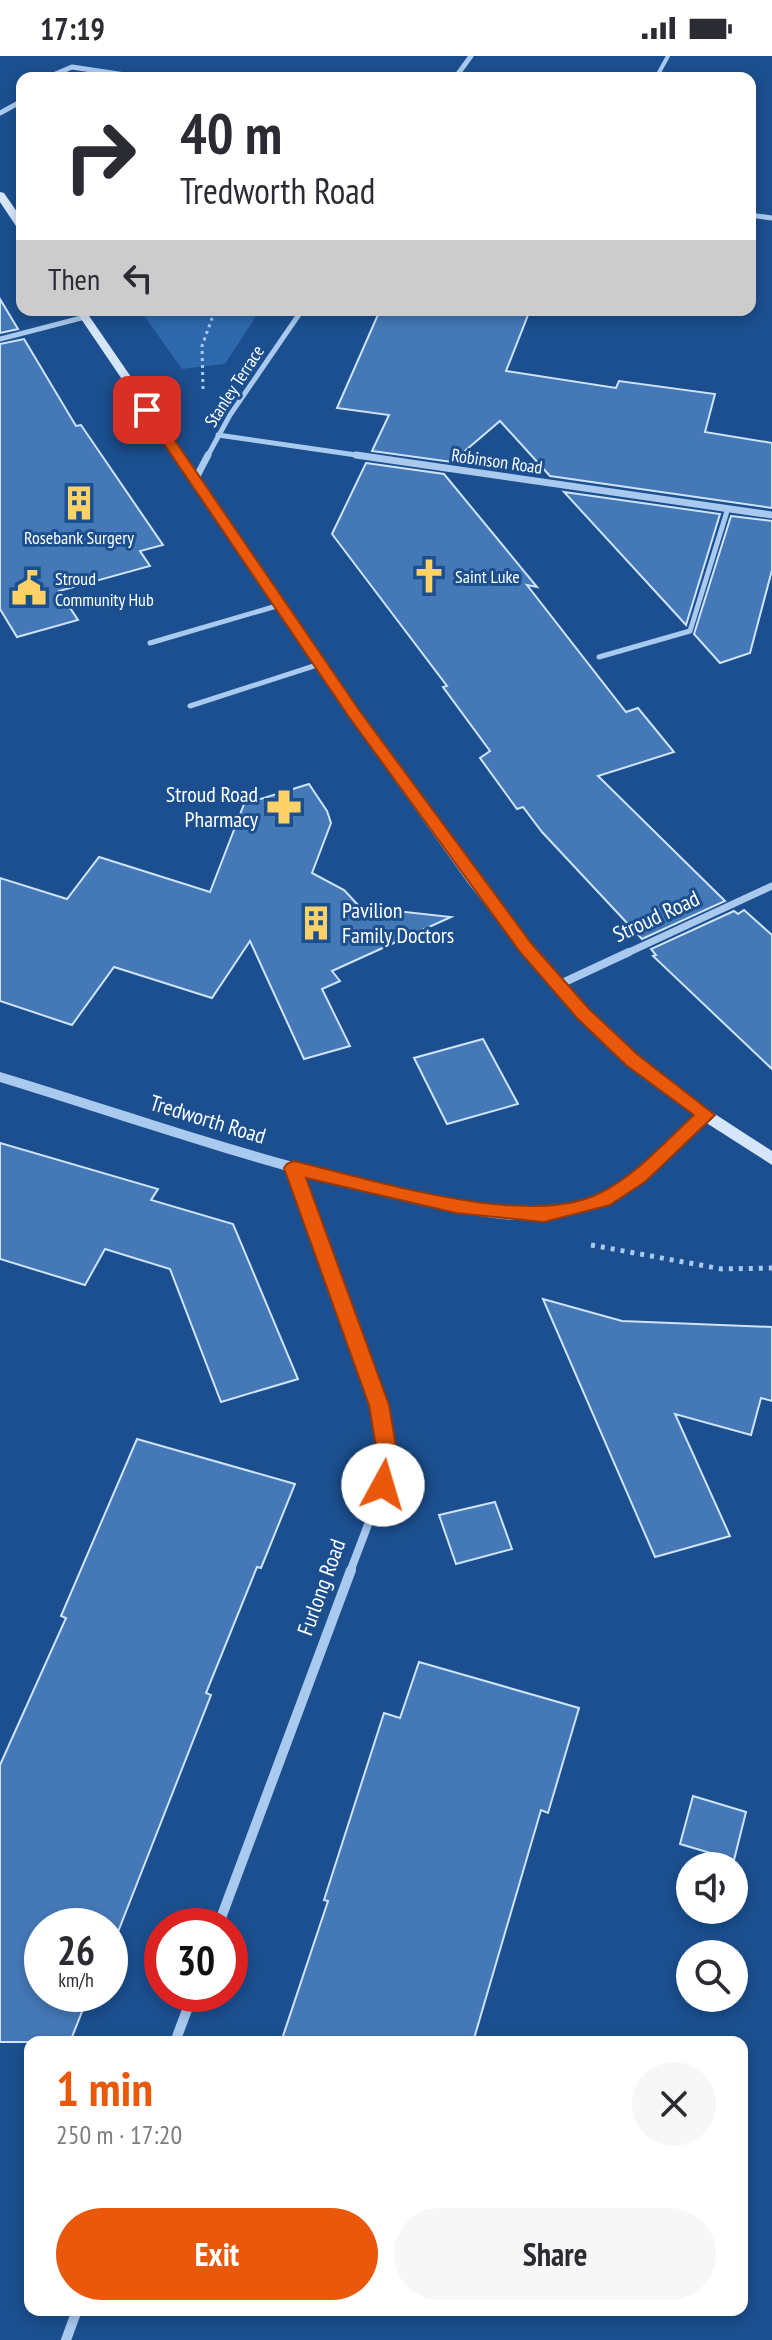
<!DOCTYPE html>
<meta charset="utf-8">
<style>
body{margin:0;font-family:"PT Sans Narrow",sans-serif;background:#f7f7f7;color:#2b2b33;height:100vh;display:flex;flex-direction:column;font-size:30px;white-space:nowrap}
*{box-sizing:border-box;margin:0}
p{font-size:26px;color:#7c7c81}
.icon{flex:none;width:44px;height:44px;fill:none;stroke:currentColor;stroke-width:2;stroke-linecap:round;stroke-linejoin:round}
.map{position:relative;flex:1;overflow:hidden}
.panel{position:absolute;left:24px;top:1980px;width:724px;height:280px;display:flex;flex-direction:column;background:#fff;border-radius:16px;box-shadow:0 4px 12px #0003}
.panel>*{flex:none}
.banner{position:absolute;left:16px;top:16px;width:740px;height:244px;border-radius:16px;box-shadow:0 4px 12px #0003;background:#fff;color:#2b2b33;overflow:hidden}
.fabs{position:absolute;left:676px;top:1796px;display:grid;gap:16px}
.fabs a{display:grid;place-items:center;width:72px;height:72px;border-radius:50%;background:#fff;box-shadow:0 4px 12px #0003;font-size:40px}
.speed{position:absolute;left:24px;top:1852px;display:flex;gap:16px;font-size:40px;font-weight:700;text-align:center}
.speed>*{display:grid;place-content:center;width:104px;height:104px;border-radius:50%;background:#fff;box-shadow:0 4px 12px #0003;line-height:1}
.speed small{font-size:20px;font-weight:400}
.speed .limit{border:12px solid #d22;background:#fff;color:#111}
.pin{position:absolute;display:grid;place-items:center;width:68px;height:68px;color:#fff;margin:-34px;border-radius:16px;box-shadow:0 4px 12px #0006}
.me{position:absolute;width:88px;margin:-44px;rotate:6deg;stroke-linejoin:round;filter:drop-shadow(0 0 6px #0008)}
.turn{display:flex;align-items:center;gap:28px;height:168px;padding:0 32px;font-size:36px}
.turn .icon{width:104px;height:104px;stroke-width:2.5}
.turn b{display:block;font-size:56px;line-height:68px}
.then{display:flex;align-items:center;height:76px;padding:0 32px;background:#0003;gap:16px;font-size:30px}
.round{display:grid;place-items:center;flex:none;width:84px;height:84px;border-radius:42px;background:#f7f7f7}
.summary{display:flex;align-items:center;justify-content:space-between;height:136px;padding:0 32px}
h1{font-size:48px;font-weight:800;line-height:60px;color:#ea580c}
.action{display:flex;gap:16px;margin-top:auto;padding:16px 32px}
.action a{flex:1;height:92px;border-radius:48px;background:#ea580c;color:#fff;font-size:32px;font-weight:800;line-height:92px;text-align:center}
.action a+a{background:#f7f7f7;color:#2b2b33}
.status{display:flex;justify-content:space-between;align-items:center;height:56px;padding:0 40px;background:#fff;direction:ltr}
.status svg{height:22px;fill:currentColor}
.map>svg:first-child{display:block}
</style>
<div class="status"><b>17:19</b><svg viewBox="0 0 49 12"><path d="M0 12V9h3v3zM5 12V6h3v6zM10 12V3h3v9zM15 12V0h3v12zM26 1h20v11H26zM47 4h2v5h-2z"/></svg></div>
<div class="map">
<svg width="772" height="2284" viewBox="0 0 772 2284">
<rect width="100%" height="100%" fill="#1b4f8f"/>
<path fill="#2e69ad" d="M140,254H260L225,308L182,313Z"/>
<g fill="#4478b7" stroke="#cfe3fa" stroke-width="2">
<path d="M0,243L18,273L0,277Z"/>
<path d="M380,254H530L506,315L616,332L619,325L715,338L705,376L772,387V452L550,420L500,365L452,406L372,395L389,359L337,352Z"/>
<path d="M24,283L76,370L81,369L163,489L140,495L150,510L59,535L78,564L17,581L0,553V288Z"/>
<path d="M366,407L444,418L537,531L527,529L626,656L638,652L674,696L598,720L725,845L642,883L542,776L523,751L517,753L480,702L490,695L443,631L447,630L332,478Z"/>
<path d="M564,436L720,458L686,569L665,546Z"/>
<path d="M731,460L772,465V514L750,597L720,607L694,578Z"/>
<path d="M309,728L327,755L331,767L312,817L344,834L360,851L451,861L332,915L340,925L322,933L350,990L304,1003L250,885L212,942L114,911L72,969L0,945V822L67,843L99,801L210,836L244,748Z"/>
<path d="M744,854L772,879V1013L653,900L656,899L651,893L734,855L738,858Z"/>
<path d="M483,983L518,1048L447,1068L414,1002Z"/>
<path d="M0,1087L158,1133L151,1144L233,1168L298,1323L221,1346L170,1213L105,1193L85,1229L0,1203Z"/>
<path d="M543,1243L622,1265L772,1271V1345L761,1342L751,1379L675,1358L730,1480L655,1501Z"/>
<path d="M137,1383L295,1428L261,1512L257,1511L206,1637L211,1639L114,1886H110V1870H42V1938H89L70,1986H0V1709L66,1562L61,1560Z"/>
<path d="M495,1446L512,1493L456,1508L439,1459Z"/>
<path d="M419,1606L579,1652L548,1757L541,1754L473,1986H281L328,1845L324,1844L384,1657L400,1662Z"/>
<path d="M693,1740L746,1756L734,1804L680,1788Z"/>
</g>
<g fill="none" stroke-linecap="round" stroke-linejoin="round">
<path stroke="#a9c9ee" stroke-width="3" stroke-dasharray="3 4" stroke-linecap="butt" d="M203,333L202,290L215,254"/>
<path stroke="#a9c9ee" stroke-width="5" stroke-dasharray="4 6" stroke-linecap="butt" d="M591,1189L722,1213L772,1212"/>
<path stroke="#a9c9ee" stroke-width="4" d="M656,22L668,0"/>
<g stroke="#a9c9ee" stroke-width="5">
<path d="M150,587L280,549"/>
<path d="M599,601L690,575L728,452"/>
<path d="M190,650L320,608"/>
</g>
<g stroke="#a9c9ee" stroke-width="5">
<path d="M46,22L72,11L145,22"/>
<path d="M455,22L471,0"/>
<path d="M0,57L22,45"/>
<path d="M750,159L772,162"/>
<path d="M0,283L85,261"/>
<path d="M218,379L370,401"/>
<path d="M207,401L230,359L302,254"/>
</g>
<g stroke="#a9c9ee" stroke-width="7">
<path d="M356,399L772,459"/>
<path d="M195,424L208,399"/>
<path d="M625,898L772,830"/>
</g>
<g stroke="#a9c9ee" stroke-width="8">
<path d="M558,929L629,896"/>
<path d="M293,1112L379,1349L388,1402L383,1429L350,1516"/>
</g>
<g stroke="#a9c9ee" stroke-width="10">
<path d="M218,1870L351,1514"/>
<path d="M175,1986L193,1938"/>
<path d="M66,2284L77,2254"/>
</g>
<path fill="#a9c9ee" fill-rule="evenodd" d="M0,1016C135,1057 269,1105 408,1134C461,1146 521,1163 575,1147C626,1133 665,1091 701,1055H711L713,1059C706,1069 696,1077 688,1085C651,1121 611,1153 559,1162C510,1170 457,1156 409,1146C270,1115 136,1068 0,1026Z"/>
<g fill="#d6e6fa" fill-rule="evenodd">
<path d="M0,136L4,137L22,163V174L18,173L0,146Z"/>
<path d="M75,254H85C186,400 284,548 386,693C461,800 537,909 634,997C675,1035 725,1064 772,1095V1109L694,1059L640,1020L590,973L526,902L468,827L385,711Z"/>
</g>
</g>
<path fill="#ea580c" stroke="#983908" stroke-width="2" d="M143,351H152L359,654L531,887L589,953L638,999L715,1059L646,1125L610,1149L544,1166L456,1157L306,1122L389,1349L398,1402L393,1429L383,1438L373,1429L378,1402L369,1349L284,1112L287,1108L293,1105C372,1123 527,1174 600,1137C636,1119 665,1086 694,1059L626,1009L577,962L520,896L349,661L141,354Z"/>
<defs>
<g id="building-bare" transform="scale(2.76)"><path d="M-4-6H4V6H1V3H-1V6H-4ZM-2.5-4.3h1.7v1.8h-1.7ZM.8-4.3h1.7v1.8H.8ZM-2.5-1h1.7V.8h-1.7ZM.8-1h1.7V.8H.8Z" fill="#ffd166" stroke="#1b4f8f" stroke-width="2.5" paint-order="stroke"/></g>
<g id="church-bare" transform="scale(2.76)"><path d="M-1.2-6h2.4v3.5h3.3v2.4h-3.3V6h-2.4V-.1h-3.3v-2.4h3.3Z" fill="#ffd166" stroke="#1b4f8f" stroke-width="2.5" paint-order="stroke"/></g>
<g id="civic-bare" transform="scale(2.76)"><path d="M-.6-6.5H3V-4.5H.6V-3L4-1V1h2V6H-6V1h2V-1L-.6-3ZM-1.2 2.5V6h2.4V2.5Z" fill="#ffd166" stroke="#1b4f8f" stroke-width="2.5" paint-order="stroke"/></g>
<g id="pharmacy-bare" transform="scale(2.76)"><path d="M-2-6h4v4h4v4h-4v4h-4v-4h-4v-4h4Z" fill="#ffd166" stroke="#1b4f8f" stroke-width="2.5" paint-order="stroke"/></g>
</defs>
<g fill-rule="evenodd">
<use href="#building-bare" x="79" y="447"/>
<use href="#church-bare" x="429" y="520"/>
<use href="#civic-bare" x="29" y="532"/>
<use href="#pharmacy-bare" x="284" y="751"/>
<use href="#building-bare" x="316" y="867"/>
</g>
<g text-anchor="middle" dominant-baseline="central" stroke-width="6" stroke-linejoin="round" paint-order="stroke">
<g font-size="18" fill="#fff" stroke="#1b4f8f">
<text transform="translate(234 330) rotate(-57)">Stanley Terrace</text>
<text transform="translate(497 405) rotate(8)">Robinson Road</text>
</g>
<g font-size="18" fill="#fff" stroke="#1b4f8f" text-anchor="start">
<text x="79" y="481" text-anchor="middle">Rosebank Surgery</text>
<text x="455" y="520">Saint Luke</text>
<text x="55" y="522">Stroud<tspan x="55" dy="21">Community Hub</tspan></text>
</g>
<g font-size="22" fill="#fff" stroke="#1b4f8f" text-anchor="end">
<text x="258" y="738">Stroud Road<tspan x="258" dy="25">Pharmacy</tspan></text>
<text x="342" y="854" text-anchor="start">Pavilion<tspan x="342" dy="25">Family Doctors</tspan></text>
</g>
<g font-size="22" fill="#fff" stroke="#1b4f8f">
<text transform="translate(656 860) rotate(-25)">Stroud Road</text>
<text transform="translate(208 1063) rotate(17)">Tredworth Road</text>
<text transform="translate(321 1531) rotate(-70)">Furlong Road</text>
</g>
</g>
</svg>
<div class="fabs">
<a><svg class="icon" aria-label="sound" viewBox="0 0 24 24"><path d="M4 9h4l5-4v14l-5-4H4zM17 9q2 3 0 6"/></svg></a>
<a><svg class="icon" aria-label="search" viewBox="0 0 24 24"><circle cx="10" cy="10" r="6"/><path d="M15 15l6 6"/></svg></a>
</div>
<div class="speed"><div>26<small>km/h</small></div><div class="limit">30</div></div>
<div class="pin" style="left:147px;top:354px;background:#d93025"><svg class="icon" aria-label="arrive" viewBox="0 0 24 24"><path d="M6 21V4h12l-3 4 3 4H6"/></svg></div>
<svg class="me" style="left:383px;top:1429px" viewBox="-20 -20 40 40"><circle r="19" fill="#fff"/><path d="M0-13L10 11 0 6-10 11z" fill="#ea580c"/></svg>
<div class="banner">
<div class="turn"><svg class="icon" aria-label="right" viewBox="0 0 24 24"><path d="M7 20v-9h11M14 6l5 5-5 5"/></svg><div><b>40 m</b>Tredworth Road</div></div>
<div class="then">Then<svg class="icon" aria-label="left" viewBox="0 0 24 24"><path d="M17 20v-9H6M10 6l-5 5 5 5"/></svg></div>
</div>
<section class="panel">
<div class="summary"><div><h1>1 min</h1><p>250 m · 17:20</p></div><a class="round"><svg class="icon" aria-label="close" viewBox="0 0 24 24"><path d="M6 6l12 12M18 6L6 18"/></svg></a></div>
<div class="action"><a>Exit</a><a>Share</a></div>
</section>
</div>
